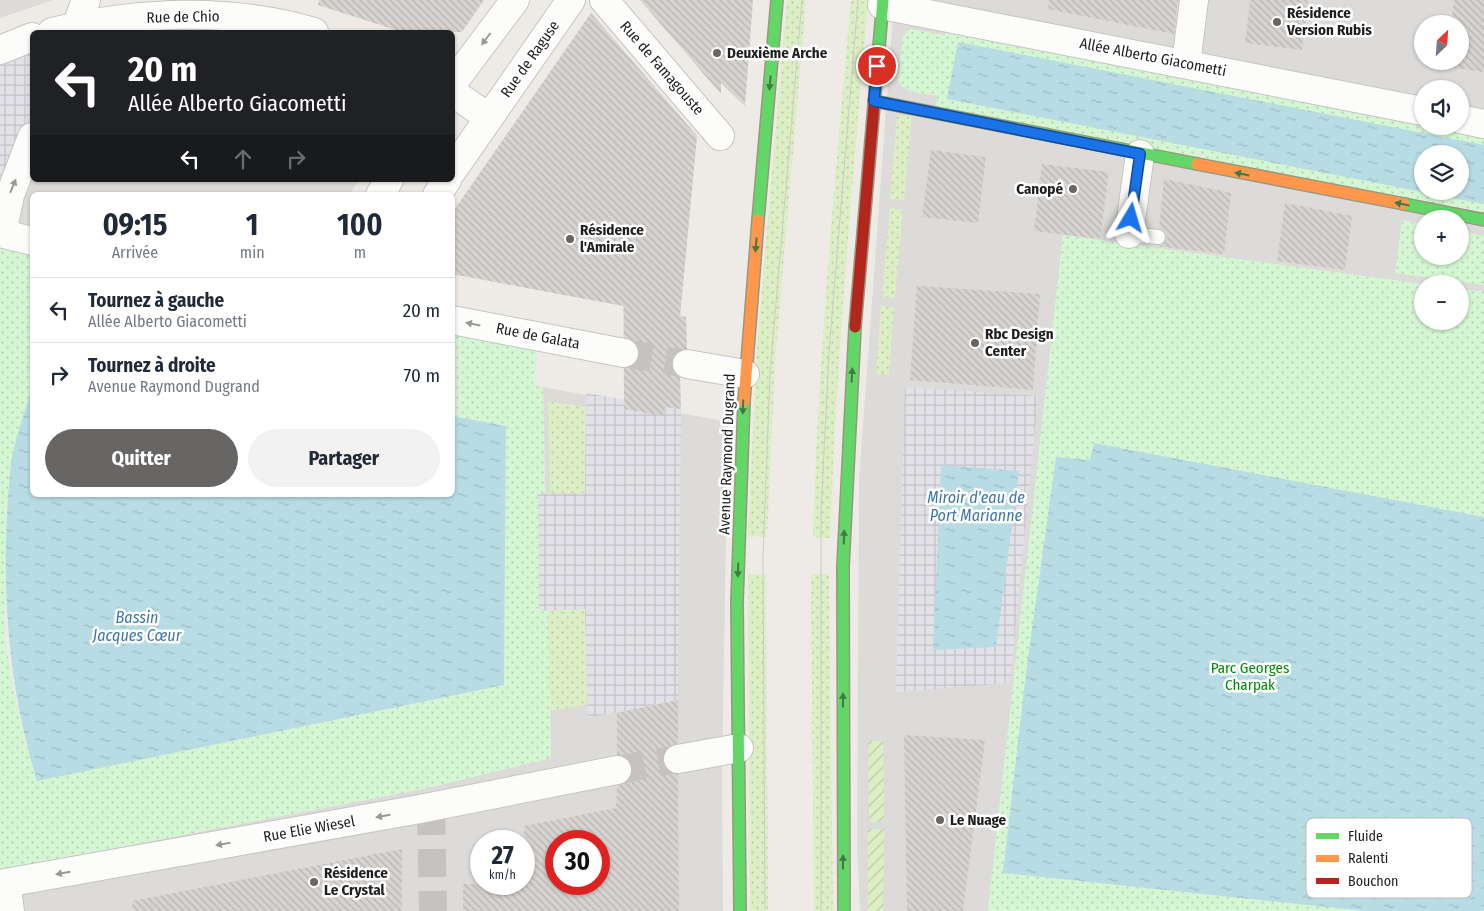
<!DOCTYPE html>
<html lang="fr">
<meta charset="utf-8">
<style>
body{margin:0;font-family:"Fira Sans Condensed",sans-serif;background:#f2f2f3;color:#1f2937;height:100vh;display:flex;flex-direction:column;font-size:19px;white-space:nowrap}
*{box-sizing:border-box;margin:0}
p{font-size:16px;color:#747a83}
.icon{flex:none;width:28px;height:28px;fill:none;stroke:currentColor;stroke-width:2;stroke-linecap:round;stroke-linejoin:round}
.map{position:relative;flex:1;overflow:hidden}
.panel{position:absolute;left:30px;top:192px;width:425px;height:305px;display:flex;flex-direction:column;background:#fff;border-radius:8px;box-shadow:0 1px 4px #0004}
.panel>*{flex:none}
.hud{position:absolute;left:30px;top:30px;width:425px;height:152px;border-radius:8px;box-shadow:0 1px 4px #0004;background:#202124;color:#fff;overflow:hidden}
.needle{width:32px;rotate:25deg}
.controls{position:absolute;left:1414px;top:15px;display:grid;gap:10px}
.controls a{display:grid;place-items:center;width:55px;height:55px;border-radius:50%;background:#fff;box-shadow:0 1px 4px #0004;font-size:25px}
.speed{position:absolute;left:470px;top:830px;display:flex;gap:10px;font-size:25px;font-weight:700;text-align:center}
.speed>*{display:grid;place-content:center;width:65px;height:65px;border-radius:50%;background:#fff;box-shadow:0 1px 4px #0004;line-height:1}
.speed small{font-size:12px;font-weight:400}
.speed .limit{border:8px solid #d22;background:#fff;color:#111}
.pin{position:absolute;display:grid;place-items:center;width:42px;height:42px;color:#fff;margin:-21px;border:2px solid #fff;border-radius:50%;box-shadow:0 1px 5px #0007}
.me{position:absolute;width:55px;margin:-28px;rotate:7deg;stroke-linejoin:round;filter:drop-shadow(0 0 4px #0008)}
.turn{display:flex;align-items:center;gap:18px;height:105px;padding:0 15px;font-size:22px}
.turn .icon{width:65px;height:65px;stroke-width:2.5}
.turn b{display:block;font-size:35px;line-height:42px}
.lanes{display:flex;align-items:center;height:48px;padding:0 15px;background:#0003;justify-content:center;gap:25px;direction:ltr}
.lanes .off{opacity:.35}
.eta{display:flex;justify-content:space-evenly;align-items:center;height:85px;text-align:center}
.eta b{font-size:30px;font-weight:700;line-height:35px}
.button{display:flex;gap:10px;margin-top:auto;padding:10px 15px}
.button a{flex:1;height:58px;border-radius:30px;background:#676665;color:#fff;font-size:20px;font-weight:700;line-height:58px;text-align:center}
.button a+a{background:#f2f2f3;color:#1f2937}
ul{padding:0;list-style:none}
li{display:flex;align-items:center;gap:15px;height:65px;padding:0 15px;border-top:1px solid #e0e1e3}
li div{flex:1}
li b{display:block;font-size:19px}
li em{font-style:normal}
.map>svg:first-child{display:block}
</style>
<div class="map">
<svg width="1484" height="911" viewBox="0 0 1484 911">
<defs>
<pattern id="grass-dots" width="8" height="8" patternUnits="userSpaceOnUse" patternTransform="scale(1.25)"><rect width="8" height="8" fill="#dceec3"/><path d="M2 2h.1M6 6h.1" fill="none" stroke="#bccca7" stroke-width="1.8" stroke-linecap="round"/></pattern>
<pattern id="park-dots" width="8" height="8" patternUnits="userSpaceOnUse" patternTransform="scale(1.25)"><rect width="8" height="8" fill="#d4f6d2"/><path d="M2 2h.1M6 6h.1" fill="none" stroke="#b6d2b4" stroke-width="1.8" stroke-linecap="round"/></pattern>
<pattern id="garden-furrows" width="10" height="10" patternUnits="userSpaceOnUse" patternTransform="scale(1.25)"><rect width="10" height="10" fill="#dceec3"/><path d="M-1 1l2-2M0 10L10 0M9 11l2-2" fill="none" stroke="#bccca7"/></pattern>
<pattern id="plaza-grid" width="8" height="8" patternUnits="userSpaceOnUse" patternTransform="scale(1.25)"><rect width="8" height="8" fill="#e2e1e7"/><path d="M0 4h8M4 0v8" fill="none" stroke="#c1c1c6"/></pattern>
<pattern id="water-ripples" width="26" height="14" patternUnits="userSpaceOnUse" patternTransform="scale(1.25)"><rect width="26" height="14" fill="#b8dce4"/><path d="M2 4q2-2 4 0t4 0M15 11q2-2 4 0t4 0" fill="none" stroke="#9ebcc3"/></pattern>
<pattern id="building-back-hatch" width="6" height="6" patternUnits="userSpaceOnUse" patternTransform="scale(1.25)"><rect width="6" height="6" fill="#d6d3d0"/><path d="M-1 5l2 2M0 0l6 6M5-1l2 2" fill="none" stroke="#b7b5b2"/></pattern>
</defs>
<rect width="100%" height="100%" fill="#eeebe7"/>
<g fill="#dddbd9" fill-rule="evenodd">
<path d="M0,0H53L0,18Z"/>
<path d="M924,0H1484V292L1460,289V284H1422L1063,236L988,911H860L857,845L859,480L893,14ZM1422,24H1460V61H1422ZM1422,89H1460V126H1422ZM1422,154H1460V191H1422ZM1422,219H1460V256H1422Z"/>
<path d="M591,13L697,136L680,316L686,317L687,364L680,371L681,409L665,407V410L728,422L722,772L723,911H0V870L423,789L551,758L543,387L624,402L623,306L453,274V213ZM481,841H524V884H481ZM556,841H599V884H556Z"/>
<path d="M32,49V180H359L349,195H32V253L0,248V61Z"/>
</g>
<g fill="url(#grass-dots)">
<path d="M787,0H806L775,362L767,537L748,536L756,359Z"/>
<path d="M851,0H868C853,179 836,358 830,538L813,537C818,357 835,179 851,0Z"/>
<path d="M897,115L912,116L904,200L890,199Z"/>
<path d="M890,208L903,210L895,298L882,297Z"/>
<path d="M881,306L894,307L889,375L876,374Z"/>
<path d="M548,401L586,407L585,493L550,494Z"/>
<path d="M748,574H766L768,911H750Z"/>
<path d="M811,574H829L833,911H814Z"/>
<path d="M585,609L587,704L550,711L548,610Z"/>
</g>
<g fill="url(#park-dots)" fill-rule="evenodd">
<path d="M947,24L1422,119V126H1457L1484,132V216L936,107L937,96C924,93 904,94 898,81L903,36L910,29L945,35ZM1422,154H1460V191H1422Z"/>
<path d="M1402,220L1422,224V256H1460V231L1484,236V285L1395,273Z"/>
<path d="M1063,235L1422,284V321H1460V289L1484,292V911H988Z"/>
<path d="M0,248L32,253V390L11,462L6,511L5,637L12,684L23,734L37,781L504,685L506,426L453,416V327L537,343L535,385L543,387L551,758L423,789L0,870Z"/>
</g>
<g fill="url(#garden-furrows)">
<path d="M868,741H883L884,821L869,822Z"/>
<path d="M868,829H884L883,911H868Z"/>
</g>
<g fill="url(#plaza-grid)">
<path d="M32,54V110L0,202V66Z"/>
<path d="M905,387L1038,396L1010,683L896,692Z"/>
<path d="M586,393L681,409L678,700L588,718L585,609L539,611L538,494L585,493Z"/>
</g>
<g fill="url(#water-ripples)" fill-rule="evenodd">
<path d="M958,42L1484,145V204L947,99ZM1422,154H1460V191H1422Z"/>
<path d="M32,390V495H452L453,416L506,426L504,685L37,781C5,677 0,570 11,463C15,438 24,414 32,390Z"/>
<path d="M1094,443L1484,517V911H1366L1003,873L1026,673L1056,457L1090,460Z"/>
<path d="M941,465L1019,471L996,647L933,650Z"/>
</g>
<g fill="url(#building-back-hatch)" fill-rule="evenodd">
<path d="M319,0H484L462,32H402L318,5Z"/>
<path d="M640,0H753L745,106L721,83V94Z"/>
<path d="M1049,0H1178L1174,34L1048,9Z"/>
<path d="M1250,0H1308L1302,50L1245,43Z"/>
<path d="M1454,0H1484V72L1446,67V61H1460V24H1451Z"/>
<path d="M591,13L697,136L680,316L686,317L687,349L675,354L672,362L673,370L680,378L681,409L664,407V416L624,409V368L635,364L639,355V348L635,342L624,337V306L452,274V213Z"/>
<path d="M931,150L986,157L978,223L922,217Z"/>
<path d="M1042,164L1109,172L1100,239L1034,231Z"/>
<path d="M1164,179L1231,193L1224,254L1156,246L1162,245L1167,238L1166,233L1159,228Z"/>
<path d="M1285,203L1352,216L1345,270L1277,261Z"/>
<path d="M917,286L1040,294L1033,390L910,380Z"/>
<path d="M678,700V743L668,747L663,754V761L666,769L678,774L679,911H463V884H524V826L616,808L617,786L628,781L632,775V767L628,759L617,755V713ZM556,841H599V884H556Z"/>
<path d="M904,735L985,740L963,911H907Z"/>
<path d="M402,849V911H133L132,901Z"/>
</g>
<g fill="none" stroke-linecap="round" stroke-linejoin="round">
<g stroke="#c5c2bf" stroke-width="28" stroke-dasharray="28 14" stroke-linecap="butt">
<path d="M624,353L687,364"/>
<path d="M617,770L678,759"/>
<path d="M431,807L433,911"/>
</g>
<g stroke="#c6c5c3" stroke-width="16">
<path id="lane" d="M1129,234L1158,237"/>
</g>
<g stroke="#c6c5c3" stroke-width="30">
<g id="street">
<path d="M604,0L720,136"/>
<path d="M882,5L1422,111"/>
<path d="M52,32C137,11 229,7 314,32"/>
<path d="M74,32L86,0"/>
<path d="M0,50L32,37"/>
<path d="M1186,64L1194,0"/>
<path d="M452,84L515,0"/>
<path d="M452,92L488,117"/>
<path d="M1460,119L1484,124"/>
<path d="M452,171L571,0"/>
<path d="M380,195L389,180"/>
<path d="M437,195L447,180"/>
<path d="M0,233L32,241"/>
<path d="M2,233L10,195L32,137"/>
<path d="M1129,234L1140,154"/>
<path d="M452,320L624,353"/>
<path d="M687,364L745,374"/>
<path d="M678,759L739,748"/>
<path d="M6,883L10,911"/>
<path d="M0,884L420,809L617,770"/>
</g>
</g>
<g stroke="#98987e" stroke-width="14">
<g id="fast">
<path d="M874,101L1197,164"/>
<path d="M874,105L883,0"/>
<path d="M1404,204L1484,220"/>
<path d="M758,220L777,0"/>
<path d="M740,911L737,602L744,401"/>
<path d="M844,911L843,567L855,327"/>
</g>
</g>
<g stroke="#98987e" stroke-width="14">
<g id="slow">
<path d="M1197,164L1404,204"/>
<path d="M744,401L758,220"/>
</g>
</g>
<g stroke="#98987e" stroke-width="14">
<path id="jam" d="M855,327L874,105"/>
</g>
<use href="#lane" stroke="#fcfcfb" stroke-width="14"/>
<use href="#street" stroke="#fcfcfb" stroke-width="28"/>
<use href="#fast" stroke="#63d668" stroke-width="11"/>
<use href="#slow" stroke="#ff974d" stroke-width="11"/>
<use href="#jam" stroke="#b3261e" stroke-width="11"/>
<g stroke="#cbcbca" stroke-width="1">
<path d="M765,911L763,556L770,374L802,0"/>
<path d="M821,911V512L829,352L858,0"/>
</g>
</g>
<defs><path id="oneway-solid" d="M-6-.8H1V-3.2L6.5 0L1 3.2V.8H-6Z" transform="scale(1.25)"/></defs>
<g fill="#999998">
<use href="#oneway-solid" transform="translate(486 39) rotate(127)"/>
<use href="#oneway-solid" transform="translate(13 186) rotate(-68)"/>
<use href="#oneway-solid" transform="translate(473 324) rotate(-169)"/>
<use href="#oneway-solid" transform="translate(383 816) rotate(170)"/>
<use href="#oneway-solid" transform="translate(223 844) rotate(170)"/>
<use href="#oneway-solid" transform="translate(63 873) rotate(170)"/>
</g>
<g fill="#417a44">
<use href="#oneway-solid" transform="translate(770 83) rotate(95)"/>
<use href="#oneway-solid" transform="translate(1242 174) rotate(-169)"/>
<use href="#oneway-solid" transform="translate(1402 204) rotate(-169)"/>
<use href="#oneway-solid" transform="translate(756 245) rotate(95)"/>
<use href="#oneway-solid" transform="translate(852 375) rotate(-87)"/>
<use href="#oneway-solid" transform="translate(743 407) rotate(92)"/>
<use href="#oneway-solid" transform="translate(844 537) rotate(-88)"/>
<use href="#oneway-solid" transform="translate(738 570) rotate(92)"/>
<use href="#oneway-solid" transform="translate(843 700) rotate(-90)"/>
<use href="#oneway-solid" transform="translate(843 862) rotate(-90)"/>
</g>
<g fill="none" stroke-linecap="round" stroke-linejoin="round">
<g stroke="#114b97" stroke-width="12">
<path id="route" d="M877,66L874,101L1140,154L1131,218"/>
</g>
<use href="#route" stroke="#1a73e8" stroke-width="9"/>
</g>
<g fill="#676665" stroke="#fff" stroke-width="2">
<circle cx="1277" cy="22" r="5"/>
<circle cx="717" cy="53" r="5"/>
<circle cx="1073" cy="189" r="5"/>
<circle cx="570" cy="239" r="5"/>
<circle cx="975" cy="343" r="5"/>
<circle cx="940" cy="820" r="5"/>
<circle cx="314" cy="882" r="5"/>
</g>
<g text-anchor="middle" dominant-baseline="central" stroke-width="5" stroke-linejoin="round" paint-order="stroke">
<g font-size="15" font-weight="bold" fill="#1f1f1f" stroke="#fff" text-anchor="start">
<text x="1287" y="13">Résidence<tspan x="1287" dy="17">Version Rubis</tspan></text>
<text x="727" y="53">Deuxième Arche</text>
<text x="1063" y="189" text-anchor="end">Canopé</text>
<text x="580" y="230">Résidence<tspan x="580" dy="17">l'Amirale</tspan></text>
<text x="985" y="334">Rbc Design<tspan x="985" dy="17">Center</tspan></text>
<text x="950" y="820">Le Nuage</text>
<text x="324" y="873">Résidence<tspan x="324" dy="17">Le Crystal</tspan></text>
</g>
<g font-size="15" fill="#1f1f1f" stroke="#fff">
<text transform="translate(183 17) rotate(-1)">Rue de Chio</text>
<text transform="translate(1153 57) rotate(11)">Allée Alberto Giacometti</text>
<text transform="translate(530 59) rotate(-55)">Rue de Raguse</text>
<text transform="translate(662 68) rotate(49)">Rue de Famagouste</text>
<text transform="translate(538 336) rotate(11)">Rue de Galata</text>
<text transform="translate(727 454) rotate(-88)">Avenue Raymond Dugrand</text>
<text transform="translate(309 829) rotate(-10)">Rue Elie Wiesel</text>
</g>
<g font-size="15" fill="#018a07" stroke="#fff">
<text x="1250" y="668">Parc Georges<tspan x="1250" dy="17">Charpak</tspan></text>
</g>
<g font-size="16" font-style="italic" fill="#3c77a8" stroke="#fff">
<text x="976" y="497">Miroir d'eau de<tspan x="976" dy="18">Port Marianne</tspan></text>
<text x="137" y="617">Bassin<tspan x="137" dy="18">Jacques Cœur</tspan></text>
</g>
</g>
<rect x="1306" y="818" width="166" height="80" rx="8" fill="#fff" stroke="#bcbcbc" stroke-width="1"/>
<rect x="1316" y="833" width="23" height="6" fill="#63d668"/>
<rect x="1316" y="855" width="23" height="7" fill="#ff974d"/>
<rect x="1316" y="878" width="23" height="6" fill="#b3261e"/>
<g font-size="14" fill="#1f1f1f">
<text x="1348" y="841">Fluide</text>
<text x="1348" y="863">Ralenti</text>
<text x="1348" y="886">Bouchon</text>
</g>
</svg>
<div class="controls">
<a><svg class="needle" viewBox="-14 -14 28 28"><path d="M0-13l5 13h-10z" fill="#e53935"/><path d="M0 13l5-13h-10z" fill="#747a83"/></svg></a>
<a><svg class="icon" aria-label="sound" viewBox="0 0 24 24"><path d="M4 9h4l5-4v14l-5-4H4zM17 9q2 3 0 6"/></svg></a>
<a><svg class="icon" aria-label="layers" viewBox="0 0 24 24"><path d="M12 4l9 5-9 5-9-5zM3 14l9 5 9-5"/></svg></a>
<a>+</a>
<a>−</a>
</div>
<div class="speed"><div>27<small>km/h</small></div><div class="limit">30</div></div>
<div class="pin" style="left:877px;top:66px;background:#d93025"><svg class="icon" aria-label="arrive" viewBox="0 0 24 24"><path d="M6 21V4h12l-3 4 3 4H6"/></svg></div>
<svg class="me" style="left:1131px;top:218px" viewBox="-20 -20 40 40"><path d="M0-17L14 15 0 8-14 15z" fill="#1a73e8" stroke="#fff" stroke-width="4"/></svg>
<div class="hud">
<div class="turn"><svg class="icon" aria-label="left" viewBox="0 0 24 24"><path d="M17 20v-9H6M10 6l-5 5 5 5"/></svg><div><b>20 m</b>Allée Alberto Giacometti</div></div>
<div class="lanes"><svg class="icon" aria-label="left" viewBox="0 0 24 24"><path d="M17 20v-9H6M10 6l-5 5 5 5"/></svg><svg class="icon off" aria-label="ahead" viewBox="0 0 24 24"><path d="M12 20V5M6 11l6-6 6 6"/></svg><svg class="icon off" aria-label="right" viewBox="0 0 24 24"><path d="M7 20v-9h11M14 6l5 5-5 5"/></svg></div>
</div>
<section class="panel">
<div class="eta">
<div><b>09:15</b><p>Arrivée</p></div>
<div><b>1</b><p>min</p></div>
<div><b>100</b><p>m</p></div>
</div>
<ul>
<li><svg class="icon" aria-label="left" viewBox="0 0 24 24"><path d="M17 20v-9H6M10 6l-5 5 5 5"/></svg><div><b>Tournez à gauche</b><p>Allée Alberto Giacometti</p></div><em>20 m</em></li>
<li><svg class="icon" aria-label="right" viewBox="0 0 24 24"><path d="M7 20v-9h11M14 6l5 5-5 5"/></svg><div><b>Tournez à droite</b><p>Avenue Raymond Dugrand</p></div><em>70 m</em></li>
</ul>
<div class="button"><a>Quitter</a><a>Partager</a></div>
</section>
</div>
